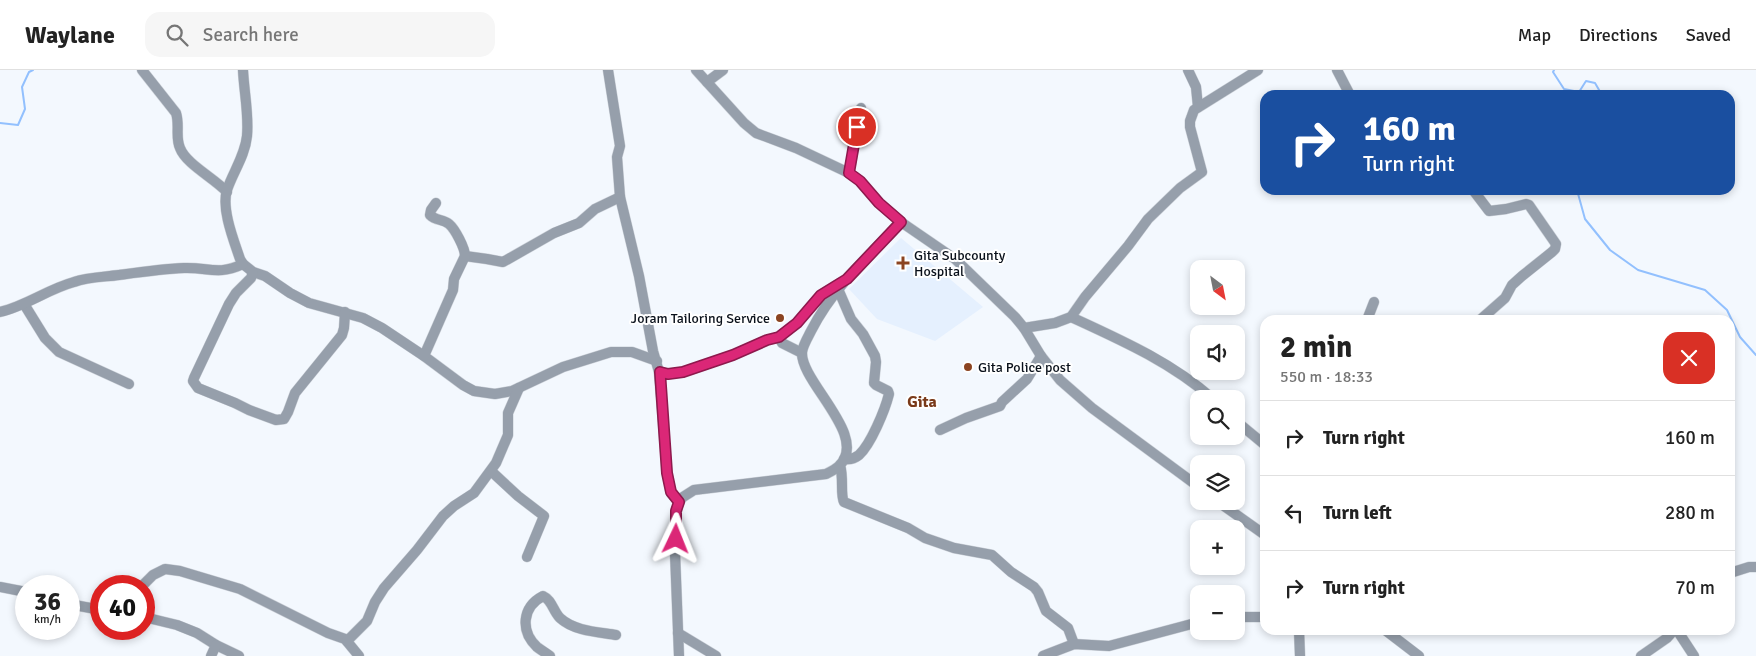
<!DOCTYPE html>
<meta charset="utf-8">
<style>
body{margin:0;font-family:Signika,sans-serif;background:#f6f6f6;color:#222;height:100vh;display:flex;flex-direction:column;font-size:19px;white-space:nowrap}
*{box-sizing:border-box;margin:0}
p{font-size:16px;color:#767676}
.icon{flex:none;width:28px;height:28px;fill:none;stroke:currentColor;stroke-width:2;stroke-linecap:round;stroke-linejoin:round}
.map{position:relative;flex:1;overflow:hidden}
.drawer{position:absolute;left:1260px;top:245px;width:475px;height:320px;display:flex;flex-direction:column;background:#fff;border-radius:15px;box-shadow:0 2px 8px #0003}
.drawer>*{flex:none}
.top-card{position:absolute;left:1260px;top:20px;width:475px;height:105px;border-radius:15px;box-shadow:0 2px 8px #0003;background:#1a4fa0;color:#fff;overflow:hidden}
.needle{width:32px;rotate:148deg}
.buttons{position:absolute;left:1190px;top:190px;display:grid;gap:10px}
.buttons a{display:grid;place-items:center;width:55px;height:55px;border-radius:10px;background:#fff;box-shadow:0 2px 8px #0003;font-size:25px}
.speed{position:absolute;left:15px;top:505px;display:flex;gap:10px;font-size:25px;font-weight:700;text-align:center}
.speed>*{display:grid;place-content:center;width:65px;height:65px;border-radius:50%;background:#fff;box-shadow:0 2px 8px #0003;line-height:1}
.speed small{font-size:12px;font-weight:400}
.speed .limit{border:8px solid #d22;background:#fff;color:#111}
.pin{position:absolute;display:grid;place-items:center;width:42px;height:42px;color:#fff;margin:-21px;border:2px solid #fff;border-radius:50%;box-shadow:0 1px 5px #0007}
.me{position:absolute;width:55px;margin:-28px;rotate:2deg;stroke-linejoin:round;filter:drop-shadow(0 0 4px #0008)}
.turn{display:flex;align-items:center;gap:18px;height:105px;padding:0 20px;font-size:22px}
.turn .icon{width:65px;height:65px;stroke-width:2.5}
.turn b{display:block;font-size:35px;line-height:42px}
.round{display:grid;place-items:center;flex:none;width:52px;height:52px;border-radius:15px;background:#f6f6f6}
.headline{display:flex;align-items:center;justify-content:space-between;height:85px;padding:0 20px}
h1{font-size:30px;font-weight:800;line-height:38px}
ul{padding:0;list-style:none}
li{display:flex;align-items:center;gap:15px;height:75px;padding:0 20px;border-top:1px solid #e0e0e0}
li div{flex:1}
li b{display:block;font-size:19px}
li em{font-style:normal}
header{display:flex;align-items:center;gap:30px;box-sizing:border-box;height:70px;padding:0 25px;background:#fff;border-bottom:1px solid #e0e0e0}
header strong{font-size:24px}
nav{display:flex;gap:28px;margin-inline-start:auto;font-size:18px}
.search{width:350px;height:45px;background:#f6f6f6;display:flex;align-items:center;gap:12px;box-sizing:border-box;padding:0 18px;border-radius:15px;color:#767676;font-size:19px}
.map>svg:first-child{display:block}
</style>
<header>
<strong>Waylane</strong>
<div class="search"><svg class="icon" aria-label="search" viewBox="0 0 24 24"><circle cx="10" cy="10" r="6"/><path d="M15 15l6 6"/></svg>Search here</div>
<nav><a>Map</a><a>Directions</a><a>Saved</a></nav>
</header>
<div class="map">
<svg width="1756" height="586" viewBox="0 0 1756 586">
<rect width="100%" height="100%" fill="#f3f8fe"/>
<path fill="#e5f0fe" d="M901,168L983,237L935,271L877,249L849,219Z"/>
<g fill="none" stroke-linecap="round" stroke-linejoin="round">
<g stroke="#92c0fe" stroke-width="2">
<path d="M1554,0L1553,2L1564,19L1579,22L1586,11L1595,13L1602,25"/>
<path d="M0,53L18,55L25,39L22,17L29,2L33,0"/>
<path d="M1577,120L1585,149L1610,180L1638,200L1705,220L1727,240L1740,267L1756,285"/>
</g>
<g stroke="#ced3da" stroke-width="11">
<g id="minor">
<path d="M142,0L176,43C180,55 175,67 180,78C186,94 214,108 227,122"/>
<path d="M243,0C244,22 249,44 247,66C245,86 233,102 227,120C221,139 234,171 240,189L243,194L253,202L265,206L290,223L309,233L363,248L382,258L424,286L463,315L474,321L495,324L512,321L563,297L611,282H632L657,291"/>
<path d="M608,0L620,76L617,87L620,127L639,206L653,281L659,302L667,403L671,423L679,432"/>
<path d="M696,0L744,53L756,63L796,78L849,103L860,111L879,133L901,152L955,189L1015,247L1024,258L1041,286L1060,310L1092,338L1199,417"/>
<path d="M1188,0L1196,17L1198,37"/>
<path d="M1337,0L1350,25"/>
<path d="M707,12L723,0"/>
<path d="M849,103L861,38"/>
<path d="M1473,120L1489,141L1506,139L1526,134L1529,135L1556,174L1555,179L1552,182L1522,206L1512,215L1505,228L1480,250"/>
<path d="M465,186L487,189L503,192L554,163L579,153L595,139L620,127"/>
<path d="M253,202L251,208L236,223L229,234L194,308L193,311L198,318L235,333L249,340L276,350L284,349L288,342L295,323L342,265L344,258L345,242"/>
<path d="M838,219L851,249L863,264L875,286L876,292L874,313L876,315L888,321L889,324C885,340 871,374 859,385C854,389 849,390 844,389"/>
<path d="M24,234L45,268L59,282L129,314"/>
<path d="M0,242C26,236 48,219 74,212C88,207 104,207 119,205C141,202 162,199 184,198C209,197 217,206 243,194"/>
<path d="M1071,247C1121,270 1171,292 1213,329"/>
<path d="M1367,250L1374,232"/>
<path d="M1024,258L1055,253L1071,247L1085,227L1128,176L1148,149L1180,118L1202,102L1190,57V51L1194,40L1258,0"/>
<path d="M779,267L782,273L802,283"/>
<path d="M424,286L453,220L454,209L465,186C465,178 455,159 449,154C443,149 436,151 430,145L431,140L436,133"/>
<path d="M659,302L668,304L683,302L733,285L767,270L779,267L797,253L821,225L840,213"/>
<path d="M1236,351L1265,375"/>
<path d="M940,360L966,348L1000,336L1002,332L1027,309L1041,286"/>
<path d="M840,395C844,408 840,425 844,432L908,458L925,468L954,478L992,485L1011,502L1034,517L1038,522L1046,541L1068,558L1074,574"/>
<path d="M491,401L518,426L544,446L527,487"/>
<path d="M1217,431L1265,465"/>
<path d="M1730,503L1749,497H1756"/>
<path d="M142,516L153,505L165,499L180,501L240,519L328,563L345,569L359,586"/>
<path d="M0,517L26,522"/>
<path d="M69,534L101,540"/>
<path d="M144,547L177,555L197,563L216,575L239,586"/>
<path d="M1236,547H1265"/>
<path d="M1299,560L1300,586"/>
<path d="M1385,560L1419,586"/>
<path d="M1677,560L1694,586"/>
<path d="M678,563L716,586"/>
<path d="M347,571L367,551L375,532L384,518L417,480L443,446L454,436L474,423L496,393L508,365V343L519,318"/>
<path d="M211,586L216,575"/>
<path d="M550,586C546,583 541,580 537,577C520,561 522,537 543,526C552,530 553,541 560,548C574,561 598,562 616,565"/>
<path d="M679,586L675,483L676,441L679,432L683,427L694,420L826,404C830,402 836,399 839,396C870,366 800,312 802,282C803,275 808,267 811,261C832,219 868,186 901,152"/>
<path d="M1043,586L1074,574L1109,576L1199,552"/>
<path d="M1641,586L1667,568L1674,560"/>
</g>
</g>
<use href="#minor" stroke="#969fab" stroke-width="10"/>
</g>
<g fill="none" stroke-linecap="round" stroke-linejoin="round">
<g stroke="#8e194d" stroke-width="12">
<path id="route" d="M676,469V441L679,432L671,422L667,403L660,302L668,304L683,302L733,285L767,270L779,267L797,253L821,225L847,209L901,152L879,133L860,111L849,103L857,57"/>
</g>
<use href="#route" stroke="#db2777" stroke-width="9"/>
</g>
<g fill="#8b4421" stroke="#fff" stroke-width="2">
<path d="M900.5 185.5h5v5h5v5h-5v5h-5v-5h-5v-5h5z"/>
<circle cx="780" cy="248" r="5"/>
<circle cx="968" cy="297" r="5"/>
</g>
<g text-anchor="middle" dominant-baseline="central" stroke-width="4" stroke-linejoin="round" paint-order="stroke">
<g font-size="14" fill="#09101a" stroke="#fff" text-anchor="start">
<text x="914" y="185">Gita Subcounty<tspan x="914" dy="16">Hospital</tspan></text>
<text x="770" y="248" text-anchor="end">Joram Tailoring Service</text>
<text x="978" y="297">Gita Police post</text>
</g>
<g font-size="16" font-weight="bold" fill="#7a3a1a" stroke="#fff">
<text x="922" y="332">Gita</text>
</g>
</g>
</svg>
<div class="buttons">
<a><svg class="needle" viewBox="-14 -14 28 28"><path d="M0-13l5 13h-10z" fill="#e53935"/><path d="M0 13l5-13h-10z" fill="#767676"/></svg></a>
<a><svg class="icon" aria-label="sound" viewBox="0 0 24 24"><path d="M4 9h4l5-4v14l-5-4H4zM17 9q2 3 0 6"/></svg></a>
<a><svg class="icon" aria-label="search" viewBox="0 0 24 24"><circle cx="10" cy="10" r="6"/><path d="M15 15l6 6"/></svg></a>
<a><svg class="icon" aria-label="layers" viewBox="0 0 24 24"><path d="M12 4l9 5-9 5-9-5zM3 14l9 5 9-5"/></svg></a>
<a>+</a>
<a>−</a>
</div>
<div class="speed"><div>36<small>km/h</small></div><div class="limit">40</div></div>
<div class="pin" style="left:857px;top:57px;background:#d93025"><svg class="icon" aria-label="arrive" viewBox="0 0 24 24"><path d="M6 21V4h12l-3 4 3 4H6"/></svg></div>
<svg class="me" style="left:676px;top:469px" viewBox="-20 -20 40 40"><path d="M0-17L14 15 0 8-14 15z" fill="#db2777" stroke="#fff" stroke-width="4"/></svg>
<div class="top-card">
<div class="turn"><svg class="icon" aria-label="right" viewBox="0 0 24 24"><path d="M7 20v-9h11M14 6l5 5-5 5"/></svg><div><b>160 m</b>Turn right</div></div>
</div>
<section class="drawer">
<div class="headline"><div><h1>2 min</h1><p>550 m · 18:33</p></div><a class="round" style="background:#d93025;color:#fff"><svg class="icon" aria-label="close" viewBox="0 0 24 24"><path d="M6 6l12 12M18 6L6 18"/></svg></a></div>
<ul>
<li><svg class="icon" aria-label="right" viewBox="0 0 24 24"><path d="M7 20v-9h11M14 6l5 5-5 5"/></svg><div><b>Turn right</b></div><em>160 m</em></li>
<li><svg class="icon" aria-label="left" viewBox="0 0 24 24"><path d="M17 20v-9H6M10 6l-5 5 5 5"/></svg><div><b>Turn left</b></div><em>280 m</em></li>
<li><svg class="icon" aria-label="right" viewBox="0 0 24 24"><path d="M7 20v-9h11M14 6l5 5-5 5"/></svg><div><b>Turn right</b></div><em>70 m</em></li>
</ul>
</section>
</div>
